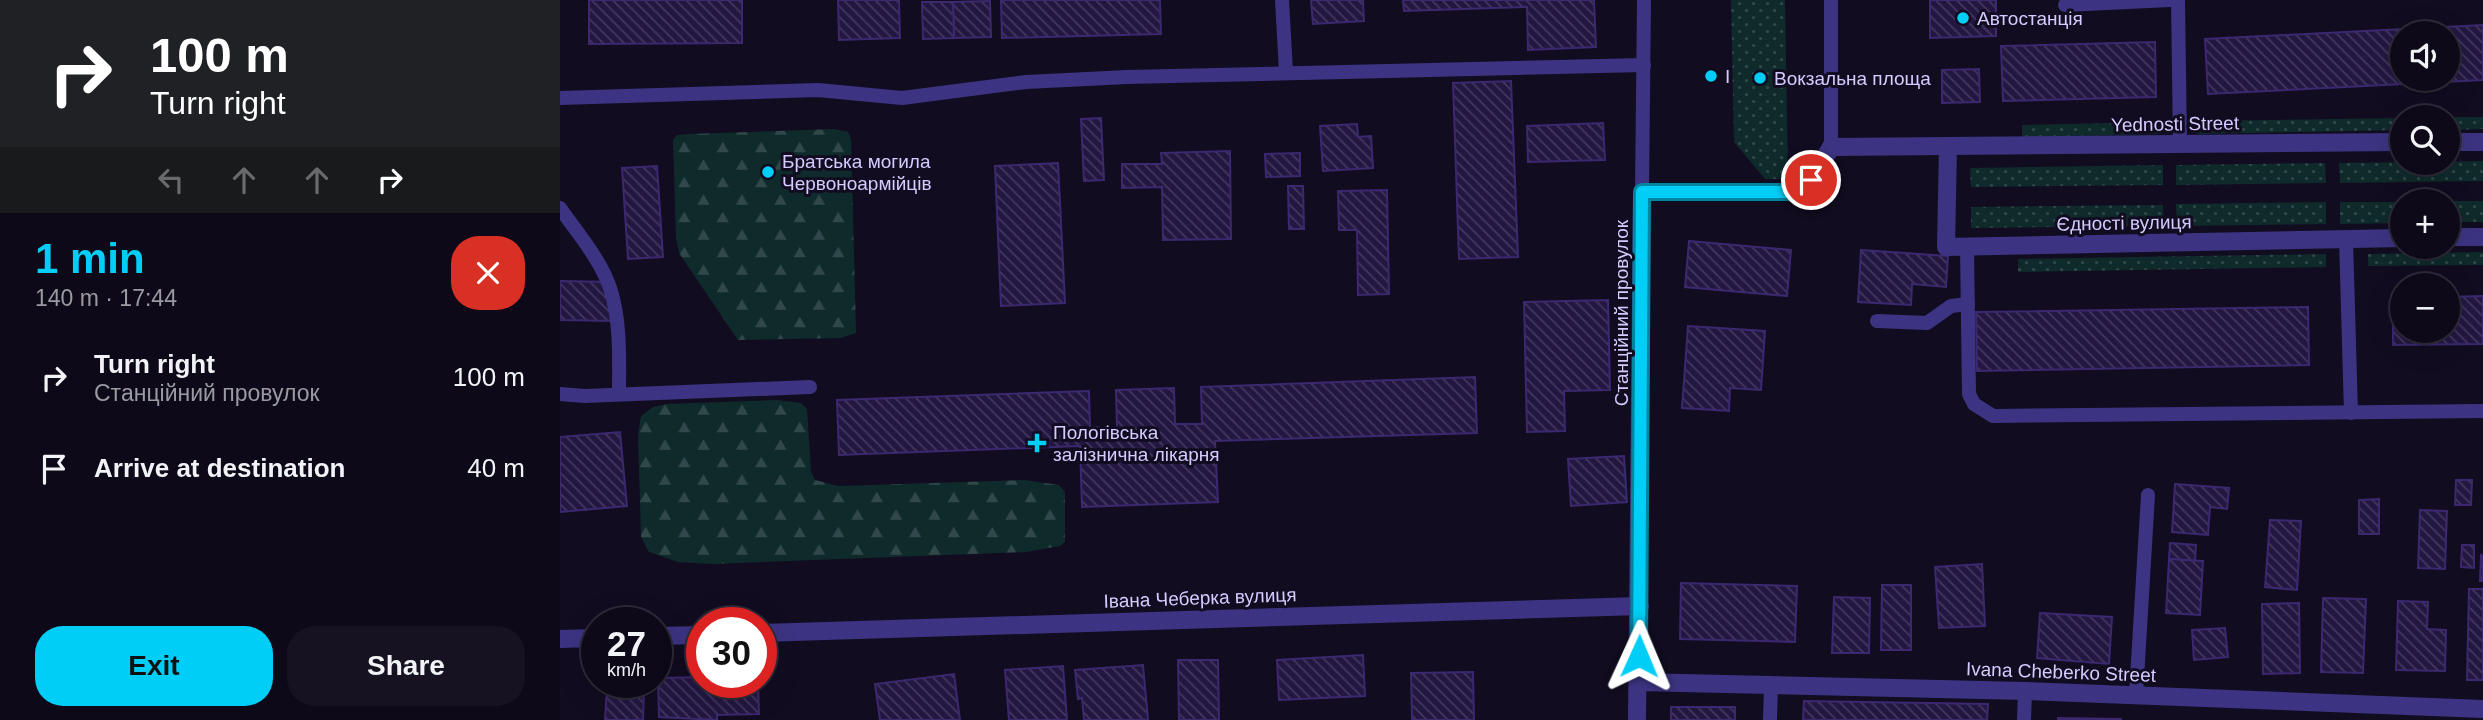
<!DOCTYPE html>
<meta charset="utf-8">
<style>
body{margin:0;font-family:Helvetica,sans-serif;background:#161221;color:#f1f3f6;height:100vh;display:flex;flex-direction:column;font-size:26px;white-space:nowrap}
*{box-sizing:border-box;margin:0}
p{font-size:23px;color:#9a9aa2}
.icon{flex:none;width:38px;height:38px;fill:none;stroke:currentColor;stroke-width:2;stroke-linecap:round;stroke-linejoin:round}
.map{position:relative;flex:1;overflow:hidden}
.panel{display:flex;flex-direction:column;background:#0d0918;width:560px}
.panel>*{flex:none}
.banner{background:#202124;color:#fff;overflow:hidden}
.controls{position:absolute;left:1830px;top:21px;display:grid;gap:14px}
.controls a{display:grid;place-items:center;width:70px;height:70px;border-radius:50%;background:#0d0918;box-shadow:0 7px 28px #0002,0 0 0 2px #2d2a37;font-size:35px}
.speed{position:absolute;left:21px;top:607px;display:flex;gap:14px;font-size:35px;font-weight:700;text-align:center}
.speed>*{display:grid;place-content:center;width:91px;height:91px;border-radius:50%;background:#0d0918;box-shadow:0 7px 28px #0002,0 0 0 2px #2d2a37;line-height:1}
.speed small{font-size:18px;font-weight:400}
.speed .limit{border:10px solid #d22;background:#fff;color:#111}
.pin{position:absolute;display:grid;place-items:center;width:60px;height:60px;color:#fff;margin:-30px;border:4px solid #fff;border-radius:50%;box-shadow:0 2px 7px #0007}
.me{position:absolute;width:77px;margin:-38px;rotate:1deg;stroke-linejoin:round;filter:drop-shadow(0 0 5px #0008)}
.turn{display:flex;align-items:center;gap:24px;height:147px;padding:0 35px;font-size:32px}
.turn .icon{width:91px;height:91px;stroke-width:2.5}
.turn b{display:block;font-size:49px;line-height:60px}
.lanes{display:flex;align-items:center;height:66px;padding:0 35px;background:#0003;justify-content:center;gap:35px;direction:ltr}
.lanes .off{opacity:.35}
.round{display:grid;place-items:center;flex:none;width:74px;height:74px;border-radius:28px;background:#161221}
.overview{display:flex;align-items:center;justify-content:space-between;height:119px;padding:0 35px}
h1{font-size:42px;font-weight:800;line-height:52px;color:#00cef6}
.cta{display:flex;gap:14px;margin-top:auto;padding:14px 35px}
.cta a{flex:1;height:80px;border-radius:28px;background:#00cef6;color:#111;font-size:28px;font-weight:800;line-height:80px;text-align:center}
.cta a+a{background:#161221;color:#f1f3f6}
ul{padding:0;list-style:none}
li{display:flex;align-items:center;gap:21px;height:91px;padding:0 35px}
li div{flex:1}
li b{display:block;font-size:26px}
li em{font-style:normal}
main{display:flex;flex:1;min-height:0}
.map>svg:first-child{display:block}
</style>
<main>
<section class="panel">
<div class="banner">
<div class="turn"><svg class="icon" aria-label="right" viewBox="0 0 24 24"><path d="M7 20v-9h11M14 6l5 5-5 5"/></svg><div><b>100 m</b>Turn right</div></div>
<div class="lanes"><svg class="icon off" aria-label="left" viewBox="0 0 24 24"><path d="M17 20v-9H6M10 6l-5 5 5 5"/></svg><svg class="icon off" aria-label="ahead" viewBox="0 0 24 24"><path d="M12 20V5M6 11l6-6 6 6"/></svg><svg class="icon off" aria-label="ahead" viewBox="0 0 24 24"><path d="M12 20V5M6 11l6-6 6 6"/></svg><svg class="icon" aria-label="right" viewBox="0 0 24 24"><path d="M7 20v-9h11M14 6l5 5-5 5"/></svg></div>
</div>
<div class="overview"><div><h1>1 min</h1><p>140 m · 17:44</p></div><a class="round" style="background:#d93025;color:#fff"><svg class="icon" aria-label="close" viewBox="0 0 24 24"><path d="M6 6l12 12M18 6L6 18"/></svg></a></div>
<ul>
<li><svg class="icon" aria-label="right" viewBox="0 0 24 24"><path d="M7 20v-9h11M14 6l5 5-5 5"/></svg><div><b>Turn right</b><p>Станційний провулок</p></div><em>100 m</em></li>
<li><svg class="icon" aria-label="arrive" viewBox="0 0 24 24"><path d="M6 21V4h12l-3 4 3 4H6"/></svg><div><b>Arrive at destination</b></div><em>40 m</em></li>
</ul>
<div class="cta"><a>Exit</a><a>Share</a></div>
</section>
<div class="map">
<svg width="1923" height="720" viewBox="0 0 1923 720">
<defs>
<pattern id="grass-dots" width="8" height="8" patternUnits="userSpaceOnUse" patternTransform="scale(1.75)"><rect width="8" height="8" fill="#0f2a2b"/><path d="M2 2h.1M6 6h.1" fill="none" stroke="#31484b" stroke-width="1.8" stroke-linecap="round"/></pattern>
<pattern id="forest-firs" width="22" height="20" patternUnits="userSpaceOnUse" patternTransform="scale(1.75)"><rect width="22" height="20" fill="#0f2a2b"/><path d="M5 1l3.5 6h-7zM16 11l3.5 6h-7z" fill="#31484b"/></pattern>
<pattern id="building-back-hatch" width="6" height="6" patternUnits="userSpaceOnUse" patternTransform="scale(1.75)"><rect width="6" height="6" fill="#231742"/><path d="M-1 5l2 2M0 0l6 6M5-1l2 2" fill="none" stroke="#42375e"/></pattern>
</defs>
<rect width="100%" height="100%" fill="#110c20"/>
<g fill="url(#grass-dots)">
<path d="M1171,0H1225L1228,179H1205L1174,142Z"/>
<path d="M1888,117H1923V129L1888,130Z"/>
<path d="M1843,118V130L1637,134V121Z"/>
<path d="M1601,122V134L1462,137V125Z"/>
<path d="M1923,161V181L1780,183L1779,163Z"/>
<path d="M1765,163L1766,183L1616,185V165Z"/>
<path d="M1603,165V185L1411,187L1410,168Z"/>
<path d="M1868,201H1923V222H1888V201Z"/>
<path d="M1766,202V224L1617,226L1616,204Z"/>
<path d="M1780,202H1843V223L1780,224Z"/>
<path d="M1603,205L1604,226L1411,228V207Z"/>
<path d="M1923,252V265L1808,266V254Z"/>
<path d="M1766,254V267L1458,272V259Z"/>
</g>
<g fill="url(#forest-firs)">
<path d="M274,129L288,132L291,139L296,333L281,338L178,340L119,253L116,238L113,140L117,135L129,134Z"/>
<path d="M217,400L241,403L247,409L251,472L255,480L278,486L464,480L499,485L505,492V542L500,546L466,552L152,564L118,562L89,552L81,537L78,434L81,416L93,407L107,404Z"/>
</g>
<g fill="url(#building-back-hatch)" stroke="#3b286f" stroke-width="2" fill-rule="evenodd">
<path d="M29,0H182V43L29,44Z"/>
<path d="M278,0H339L340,38L279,40Z"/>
<path d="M441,0H600L601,34L442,38Z"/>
<path d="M751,0H803L804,21L753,24Z"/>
<path d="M843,0H1034L1036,47L968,50L967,7L844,11Z"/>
<path d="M1370,0H1436V36L1370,38Z"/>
<path d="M430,1L431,37L394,38L393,2Z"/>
<path d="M362,2H393L394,38L363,39Z"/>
<path d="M1923,25V80L1648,94L1645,39ZM1843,33H1888V79H1843Z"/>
<path d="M1595,42L1596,97L1443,101L1441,46Z"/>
<path d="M1419,69L1420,102L1382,103V70Z"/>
<path d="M951,81L958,257L899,259L893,83Z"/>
<path d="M541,118L544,180L524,181L521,119Z"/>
<path d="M1043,123L1045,160L968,162L967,126Z"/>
<path d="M797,124L798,137L811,136L813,168L763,171L760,126Z"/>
<path d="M670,151L671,239L603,240L602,187L562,188V164H602L601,153Z"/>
<path d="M740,153V176L706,177L705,154Z"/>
<path d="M498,163L505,303L441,306L435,166Z"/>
<path d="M97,166L103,257L68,259L62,168Z"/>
<path d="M728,186H743L744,229H729Z"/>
<path d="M827,190L829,294L798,295L797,230H779L778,191Z"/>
<path d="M1129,241L1231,250L1227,296L1125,287Z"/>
<path d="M1301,250L1388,256L1386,287L1352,284L1351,305L1298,302Z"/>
<path d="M0,281L52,282V321L0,320Z"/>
<path d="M1923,296V344L1833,345V298H1843V331H1888V297Z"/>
<path d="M1048,300L1050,390L1004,391L1005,431L967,432L964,302Z"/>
<path d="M1748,307L1749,365L1417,371L1416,312Z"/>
<path d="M1128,326L1205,331L1201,390L1170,388L1169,411L1122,408Z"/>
<path d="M915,377L917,433L655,441L658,502L522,507L520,446L279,455L277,400L529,391L530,427H557L556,390L614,388L615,424H642L641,387Z"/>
<path d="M60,432L67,506L0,512V437Z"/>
<path d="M1064,456L1067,502L1011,506L1008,459Z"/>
<path d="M1896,480H1912L1911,505H1895Z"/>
<path d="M1615,484L1669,488L1667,509L1650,507L1648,535L1612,532Z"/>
<path d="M1819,499V534H1799V500Z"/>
<path d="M1860,510L1887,511L1885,569L1858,568Z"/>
<path d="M1710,520L1741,521L1737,590L1705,587Z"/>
<path d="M1610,543L1636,545L1635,561L1609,559Z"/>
<path d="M1902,545H1914V568L1901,567Z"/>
<path d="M1921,555L1923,556V581H1920Z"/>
<path d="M1609,559L1643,561L1640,615L1606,613Z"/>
<path d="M1422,564L1425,626L1379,628L1375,567Z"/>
<path d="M1121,583L1237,586L1235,642L1120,639Z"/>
<path d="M1322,585H1351V650H1321Z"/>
<path d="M1909,589H1923V680H1907Z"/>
<path d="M1274,597L1310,598L1309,653H1272Z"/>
<path d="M1763,598L1806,599L1803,673L1761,672Z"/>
<path d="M1838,601L1868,602L1867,629L1886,630L1885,671L1836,670Z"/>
<path d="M1739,603L1740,673L1703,674L1702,604Z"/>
<path d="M1480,613L1552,617L1549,664L1477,658Z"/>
<path d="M1665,628L1668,657L1634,660L1632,630Z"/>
<path d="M803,655L805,696L719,700L717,660Z"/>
<path d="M618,660H658L659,720H619Z"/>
<path d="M583,665L588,720H524L522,698L518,699L515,670Z"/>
<path d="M503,666L507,720H449L445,670Z"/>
<path d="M913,672L914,720H852L851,673Z"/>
<path d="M394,674L400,720H320L315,684Z"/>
<path d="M142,677V682H198L199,714L157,715V720L99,717L98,678Z"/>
<path d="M47,688L84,690L83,720H45Z"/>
<path d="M1244,701L1428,704L1427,720H1243Z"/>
<rect x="1111" y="707" width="64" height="13"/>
<path d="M1498,718L1561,719V720H1498Z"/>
</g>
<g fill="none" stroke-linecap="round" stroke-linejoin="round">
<g stroke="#3c3482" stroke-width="14">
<path d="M722,0L726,72"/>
<path d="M1618,0L1620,145"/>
<path d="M1505,5L1610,0"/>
<path d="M0,98L258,90L342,98L466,82L567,77L1084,65"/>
<path d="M1271,147V0"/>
<path d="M1082,192L1084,0"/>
<path d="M0,208C18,234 42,261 51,291C61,324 59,361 59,394"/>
<path d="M1786,239L1791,413"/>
<path d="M1407,247L1409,394L1414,404L1433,416L1923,411"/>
<path d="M1317,321L1367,323L1391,306L1408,304"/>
<path d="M0,394L25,396L250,387"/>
<path d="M1576,695L1588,495"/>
<path d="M1210,720L1211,685"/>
<path d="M1464,720L1465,691"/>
</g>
<g stroke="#3c3482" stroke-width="18">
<path d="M1888,142H1923"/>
<path d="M1388,147L1386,247L1843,238"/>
<path d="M1888,237H1923"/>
<path d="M201,633L1080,606"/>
<path d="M96,636L142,635"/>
<path d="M0,639L37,638"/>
<path d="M1078,682L1465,691L1923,709"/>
<path d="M1077,720L1082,192H1230C1252,185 1260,165 1271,147L1843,142"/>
</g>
</g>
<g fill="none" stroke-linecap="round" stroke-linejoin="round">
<g stroke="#0086a0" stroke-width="18">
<path id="route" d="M1079,656L1082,192H1230L1242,188L1251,180"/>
</g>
<use href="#route" stroke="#00cef6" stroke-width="12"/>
</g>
<g fill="#00cef6" stroke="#110c20" stroke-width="2.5">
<circle cx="1403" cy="18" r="7"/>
<circle cx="1151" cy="76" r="7"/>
<circle cx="1200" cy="78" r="7"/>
<circle cx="208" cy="172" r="7"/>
<path d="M473.5 432.5h7v7h7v7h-7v7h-7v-7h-7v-7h7z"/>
</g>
<g text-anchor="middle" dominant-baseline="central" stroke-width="6" stroke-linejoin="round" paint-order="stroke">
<g font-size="19" fill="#d5cbff" stroke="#110c20" text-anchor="start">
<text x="1417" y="18">Автостанція</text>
<text x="1165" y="76">І</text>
<text x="1214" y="78">Вокзальна площа</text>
<text x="222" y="161">Братська могила<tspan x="222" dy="22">Червоноармійців</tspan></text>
<text x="493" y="432">Пологівська<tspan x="493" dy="22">залізнична лікарня</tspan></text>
</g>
<g font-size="19" fill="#d5cbff" stroke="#110c20">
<text transform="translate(1615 124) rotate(-1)">Yednosti Street</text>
<text transform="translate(1564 223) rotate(-1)">Єдності вулиця</text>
<text transform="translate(1061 313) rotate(-90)">Станційний провулок</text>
<text transform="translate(640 598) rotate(-2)">Івана Чеберка вулиця</text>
<text transform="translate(1501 672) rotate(2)">Ivana Cheberko Street</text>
</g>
</g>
</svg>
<div class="controls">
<a><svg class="icon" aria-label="sound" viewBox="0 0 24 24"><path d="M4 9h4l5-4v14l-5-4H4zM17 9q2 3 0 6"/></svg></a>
<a><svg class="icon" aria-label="search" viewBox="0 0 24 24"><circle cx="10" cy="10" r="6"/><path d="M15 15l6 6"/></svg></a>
<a>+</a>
<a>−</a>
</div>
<div class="speed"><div>27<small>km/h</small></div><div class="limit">30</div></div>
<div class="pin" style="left:1251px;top:180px;background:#d93025"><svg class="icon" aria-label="arrive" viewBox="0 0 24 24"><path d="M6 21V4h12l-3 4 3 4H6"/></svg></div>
<svg class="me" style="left:1079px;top:656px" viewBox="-20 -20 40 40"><path d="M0-17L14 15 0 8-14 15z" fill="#00cef6" stroke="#fff" stroke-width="4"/></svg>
</div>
</main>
